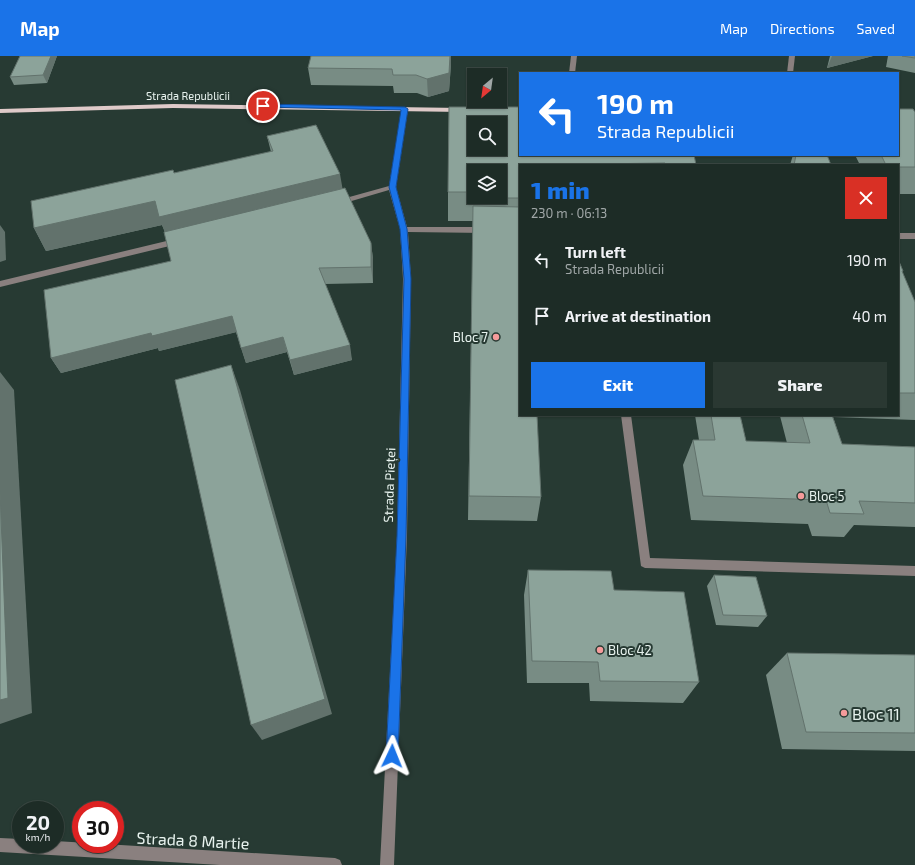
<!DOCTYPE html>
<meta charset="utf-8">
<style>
body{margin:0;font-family:"Exo 2",sans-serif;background:#2a3832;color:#f1f3f6;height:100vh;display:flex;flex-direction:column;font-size:15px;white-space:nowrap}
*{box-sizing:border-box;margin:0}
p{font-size:13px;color:#a0a7a7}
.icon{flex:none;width:22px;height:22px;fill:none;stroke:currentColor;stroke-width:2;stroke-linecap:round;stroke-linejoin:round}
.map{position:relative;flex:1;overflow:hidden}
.sheet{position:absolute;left:519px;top:108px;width:380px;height:252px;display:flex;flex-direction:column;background:#1d2c26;border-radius:0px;box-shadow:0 1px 3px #0004,0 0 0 1px #3b4843}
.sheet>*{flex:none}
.guide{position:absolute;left:519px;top:16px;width:380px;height:84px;border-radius:0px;box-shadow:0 1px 3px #0004,0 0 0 1px #3b4843;background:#1a73e8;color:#fff;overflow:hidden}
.needle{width:26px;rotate:209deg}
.fabs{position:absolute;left:467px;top:12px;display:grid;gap:8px}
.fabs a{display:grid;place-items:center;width:40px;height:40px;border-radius:0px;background:#1d2c26;box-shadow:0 1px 3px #0004,0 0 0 1px #3b4843;font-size:20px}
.speed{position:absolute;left:12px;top:745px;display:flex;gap:8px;font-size:20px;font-weight:700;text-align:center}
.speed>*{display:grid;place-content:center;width:52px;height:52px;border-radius:50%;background:#1d2c26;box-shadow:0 1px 3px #0004,0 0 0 1px #3b4843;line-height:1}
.speed small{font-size:10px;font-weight:400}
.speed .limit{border:6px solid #d22;background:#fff;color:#111}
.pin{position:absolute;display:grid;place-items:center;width:34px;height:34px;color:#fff;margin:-17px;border:2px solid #fff;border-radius:50%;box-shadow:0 1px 4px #0007}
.me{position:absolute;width:44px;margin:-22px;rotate:2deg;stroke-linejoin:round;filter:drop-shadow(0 0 3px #0008)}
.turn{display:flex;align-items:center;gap:14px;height:84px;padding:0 12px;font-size:18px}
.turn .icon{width:52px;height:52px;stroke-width:2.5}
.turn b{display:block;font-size:28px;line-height:34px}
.round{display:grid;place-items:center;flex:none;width:42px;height:42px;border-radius:0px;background:#2a3832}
.headline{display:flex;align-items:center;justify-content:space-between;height:68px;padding:0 12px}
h1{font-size:24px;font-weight:800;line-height:30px;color:#1a73e8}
.action{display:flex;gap:8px;margin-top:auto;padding:8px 12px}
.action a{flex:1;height:46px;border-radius:0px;background:#1a73e8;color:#fff;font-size:16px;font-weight:800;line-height:46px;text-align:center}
.action a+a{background:#2a3832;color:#f1f3f6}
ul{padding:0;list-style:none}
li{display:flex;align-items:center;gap:12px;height:56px;padding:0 12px}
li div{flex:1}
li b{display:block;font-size:15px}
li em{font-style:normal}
header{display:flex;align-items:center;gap:24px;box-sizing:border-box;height:56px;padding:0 20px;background:#1a73e8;color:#fff}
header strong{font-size:19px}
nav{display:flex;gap:22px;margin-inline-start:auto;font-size:14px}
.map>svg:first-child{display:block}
</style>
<header>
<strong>Map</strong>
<nav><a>Map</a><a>Directions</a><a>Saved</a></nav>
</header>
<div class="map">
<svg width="915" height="809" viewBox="0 0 915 809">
<rect width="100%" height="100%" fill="#273a33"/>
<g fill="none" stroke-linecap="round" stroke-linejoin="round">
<g fill="#8a807f" fill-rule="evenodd">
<path d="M571,0H577L575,17H569Z"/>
<path d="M789,0H795L793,17H787Z"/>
<path d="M405,51L408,53L396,131L407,171H486L490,174L486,177L408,176L411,223L407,480L394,809H380L397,480L403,223L400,173L389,134L338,149L334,147L335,145L389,130L402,53Z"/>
<rect x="898" y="177" width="17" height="6"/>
<path d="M179,182L183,185L182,187L0,231V225Z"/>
<path d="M621,359H631L650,502L915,510V520L645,512L641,510Z"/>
<path d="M0,782L21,783V788H55V785L335,802L340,804L342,809H220L0,796Z"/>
</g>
<path fill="#dfcac9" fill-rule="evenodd" d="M173,48L462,52L465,54L462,56L173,52L0,57V53Z"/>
</g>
<g fill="#788c84">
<path d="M57,0L47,27L14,29L10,21Z"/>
<path d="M830,0H873L827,12Z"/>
<path d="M888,0H915V17L886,11Z"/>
<path d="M451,8L449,35L428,41L417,37H394L393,30L311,29L308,12Z"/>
<path d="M449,51L696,109H520V359L541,441L537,465L468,464L473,165H448V136Z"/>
<path d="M915,56V138H898V109H860L855,99H898Z"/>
<path d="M267,80L342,132L371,187L373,203V227L325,228L352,304L294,319L287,296L246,307L236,276L159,295L158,292L61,317L51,302L171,205L165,176L162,169L46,195L34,172L174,117L271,96Z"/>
<path d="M793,99H827L831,109H790Z"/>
<path d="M898,203L903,215L902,217L915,246V364L833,361L842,388L915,391V471L854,469L844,481L812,480L808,468L691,464L683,409L693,384H699L695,359H740L746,385L787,387L780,360L762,359H898Z"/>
<path d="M528,514L614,534L699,626L683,647L590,645L589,627H527L524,539Z"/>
<path d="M714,519L767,560L758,571L716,569L707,530Z"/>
<path d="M787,597L915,599V695L782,693L766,619Z"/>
</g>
<g fill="#62726c">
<path d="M51,0H57L47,27L43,19Z"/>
<path d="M450,0H451V8L449,35L428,41L427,23Z"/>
<path d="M832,0H873L827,12Z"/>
<path d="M340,118L344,141L168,184L162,169L46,195L34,172L155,145Z"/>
<path d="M0,169L5,176L6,204L0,206Z"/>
<path d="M371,187L373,203V227L371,211Z"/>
<path d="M232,260L237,276L159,295L158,292L61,317L51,302L151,277Z"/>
<path d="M283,281L287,296L246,307L241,292Z"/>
<path d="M350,289L352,304L294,319L290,304Z"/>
<path d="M231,309L240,334L332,658L262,684L251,669Z"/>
<path d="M0,316L14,334L32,657L0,668Z"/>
</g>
<g fill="#8ca39a" stroke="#62726c" fill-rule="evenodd">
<path d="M20,0H51L43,19L10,21Z"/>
<path d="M311,0H450L449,17L427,23L416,19H393L392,13L308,12Z"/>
<path d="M902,0H915V2Z"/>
<path d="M449,51H520V99H694L696,109H666L665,107L520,109V142H474V136H448ZM474,67H500V93H474ZM474,115H500V141H474Z"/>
<path d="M898,53H913L915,56V111H898V109H886L881,99H898Z"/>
<path d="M316,69L340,118L159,161L155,145L34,172L31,145L173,114L174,117L273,95L267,80Z"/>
<path d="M796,99H827L831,109H794Z"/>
<path d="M345,132L371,187V211L319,212L350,289L290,304L283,281L241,292L232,260L152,280L151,277L51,302L44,234L171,205L164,176Z"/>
<path d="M473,150L520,151V359H537L541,441L469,440Z"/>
<path d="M898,203L903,215H902L915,246V337H898Z"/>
<path d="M231,309L325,643L251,669L175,324Z"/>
<path d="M711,359H740L746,385L810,387L802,359H832L842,388L915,391V447L859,445L864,458L830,457L826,444L703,440L693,384H715Z"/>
<path d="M0,435L8,642L0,644Z"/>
<path d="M528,514L611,515L614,534L684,536L699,626L600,625L598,606L532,605Z"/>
<path d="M714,519L756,521L767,560L723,559Z"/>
<path d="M787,597L915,599V677L806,676Z"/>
</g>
<path fill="#1a73e8" stroke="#114b97" d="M263,48L405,51L408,53L396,131L407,173L411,223L406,480L398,700L396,704L392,705L388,704L386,700L397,480L404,223L400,173L389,131L401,54L261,51L260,50Z"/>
<g fill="#f59b9b" stroke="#273a33" stroke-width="1.5">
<circle cx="496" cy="281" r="4"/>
<circle cx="801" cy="440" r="4"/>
<circle cx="600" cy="594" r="4"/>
<circle cx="844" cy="657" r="4"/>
</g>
<g text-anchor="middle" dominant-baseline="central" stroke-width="4" stroke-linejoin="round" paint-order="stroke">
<g font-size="11" fill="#e8f3ef" stroke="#273a33">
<text x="188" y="39">Strada Republicii</text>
</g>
<g font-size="13" fill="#e8f3ef" stroke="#273a33" text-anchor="start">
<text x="488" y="281" text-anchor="end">Bloc 7</text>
<text x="809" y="440">Bloc 5</text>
<text x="608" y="594">Bloc 42</text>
</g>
<g font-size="13" fill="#e8f3ef" stroke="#273a33">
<text transform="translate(389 429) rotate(-88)">Strada Pieței</text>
</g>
<g font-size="16" fill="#e8f3ef" stroke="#273a33" text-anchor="start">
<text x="852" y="657">Bloc 11</text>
</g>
<g font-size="16" fill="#e8f3ef" stroke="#273a33">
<text transform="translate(193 784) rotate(3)">Strada 8 Martie</text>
</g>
</g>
</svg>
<div class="fabs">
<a><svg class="needle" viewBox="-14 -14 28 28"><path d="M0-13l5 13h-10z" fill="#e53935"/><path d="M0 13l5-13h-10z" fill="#a0a7a7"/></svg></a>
<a><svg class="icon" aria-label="search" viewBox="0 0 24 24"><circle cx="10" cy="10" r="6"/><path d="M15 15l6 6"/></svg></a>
<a><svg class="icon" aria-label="layers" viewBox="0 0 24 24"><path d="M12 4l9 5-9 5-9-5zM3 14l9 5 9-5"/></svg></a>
</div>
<div class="speed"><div>20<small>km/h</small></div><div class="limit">30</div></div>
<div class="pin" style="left:263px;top:50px;background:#d93025"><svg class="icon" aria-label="arrive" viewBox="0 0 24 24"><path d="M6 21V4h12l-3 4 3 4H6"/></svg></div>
<svg class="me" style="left:392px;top:700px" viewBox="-20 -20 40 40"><path d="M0-17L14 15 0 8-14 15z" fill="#1a73e8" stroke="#fff" stroke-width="4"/></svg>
<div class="guide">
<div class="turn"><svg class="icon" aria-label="left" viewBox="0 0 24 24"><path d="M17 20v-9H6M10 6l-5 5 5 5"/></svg><div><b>190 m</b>Strada Republicii</div></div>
</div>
<section class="sheet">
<div class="headline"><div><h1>1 min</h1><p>230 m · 06:13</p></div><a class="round" style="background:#d93025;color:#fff"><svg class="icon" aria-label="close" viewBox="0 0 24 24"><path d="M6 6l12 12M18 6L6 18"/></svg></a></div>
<ul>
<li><svg class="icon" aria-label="left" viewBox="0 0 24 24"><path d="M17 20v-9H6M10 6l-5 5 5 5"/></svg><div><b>Turn left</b><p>Strada Republicii</p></div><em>190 m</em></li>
<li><svg class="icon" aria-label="arrive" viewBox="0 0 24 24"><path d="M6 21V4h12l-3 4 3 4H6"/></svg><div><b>Arrive at destination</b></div><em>40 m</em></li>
</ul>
<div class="action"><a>Exit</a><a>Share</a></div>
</section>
</div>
